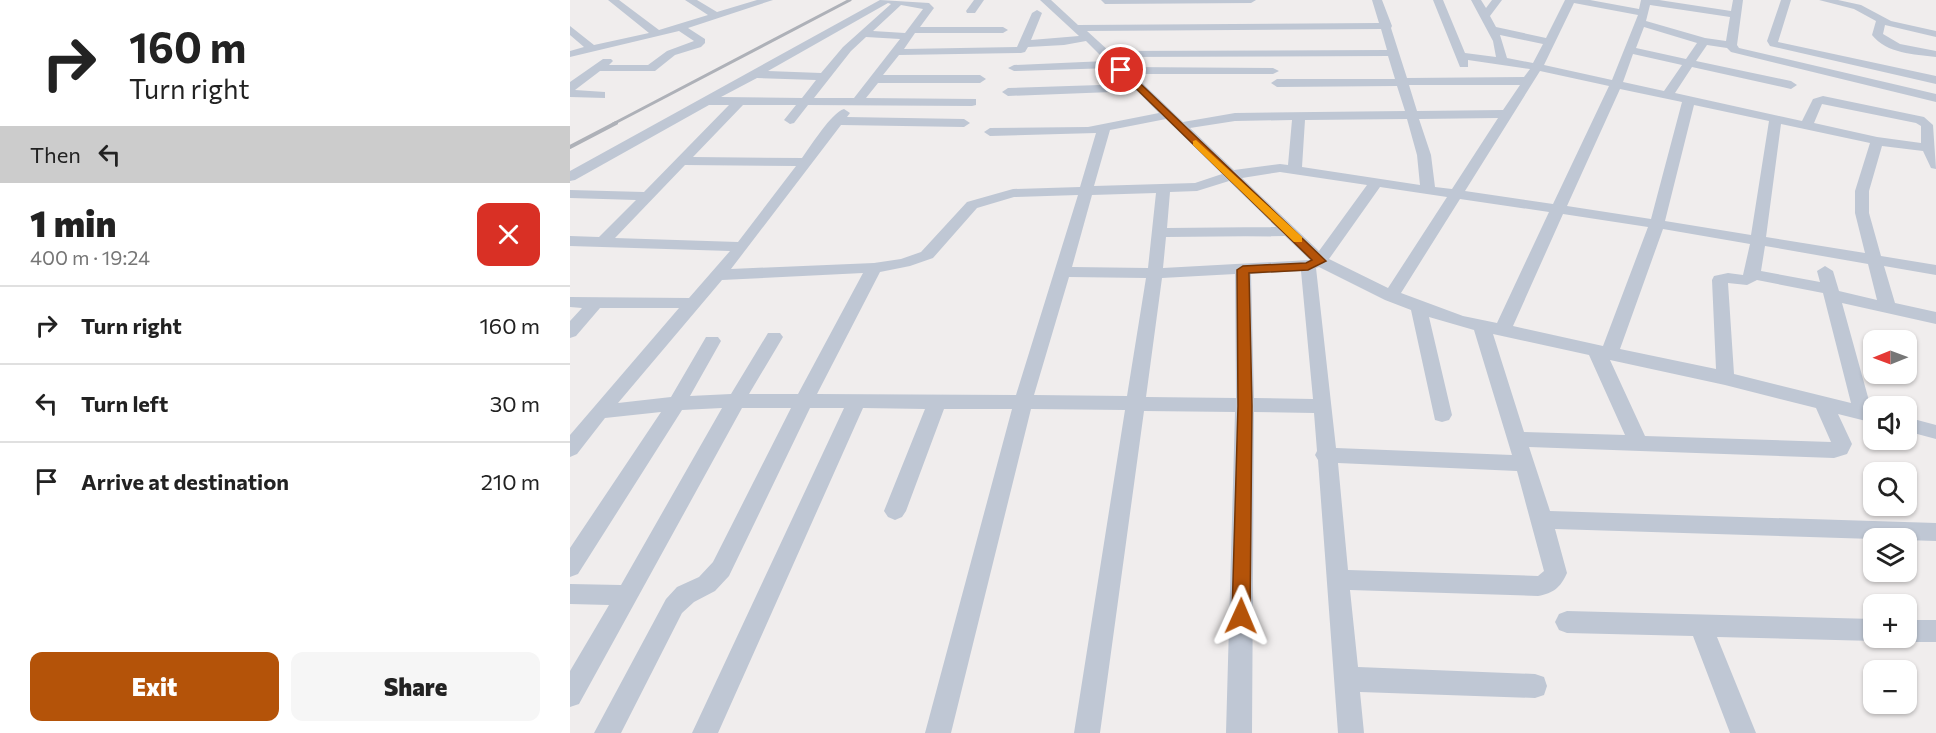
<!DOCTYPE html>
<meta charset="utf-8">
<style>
body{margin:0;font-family:Commissioner,sans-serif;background:#f6f6f6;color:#222;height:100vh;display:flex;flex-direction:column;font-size:22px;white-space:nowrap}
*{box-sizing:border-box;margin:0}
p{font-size:20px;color:#767676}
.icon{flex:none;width:33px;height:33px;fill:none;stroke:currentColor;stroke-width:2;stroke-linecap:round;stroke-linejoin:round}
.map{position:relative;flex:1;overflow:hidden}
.drawer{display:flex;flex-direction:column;background:#fff;width:570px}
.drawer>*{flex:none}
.banner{background:#fff;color:#222;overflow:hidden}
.needle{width:39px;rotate:269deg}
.buttons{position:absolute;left:1293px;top:330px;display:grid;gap:12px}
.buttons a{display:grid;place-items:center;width:54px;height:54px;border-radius:12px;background:#fff;box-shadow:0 2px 4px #0004;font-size:30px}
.pin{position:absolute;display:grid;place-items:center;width:51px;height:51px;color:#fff;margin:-26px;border:3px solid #fff;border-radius:50%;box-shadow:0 2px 6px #0007}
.me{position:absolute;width:66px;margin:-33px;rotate:1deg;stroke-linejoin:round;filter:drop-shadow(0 0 4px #0008)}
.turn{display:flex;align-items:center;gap:21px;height:126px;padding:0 30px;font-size:27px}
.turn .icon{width:78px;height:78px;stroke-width:2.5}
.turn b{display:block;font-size:42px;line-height:51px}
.then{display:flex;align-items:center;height:57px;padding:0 30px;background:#0003;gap:12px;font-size:22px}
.round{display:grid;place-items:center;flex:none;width:63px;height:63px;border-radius:12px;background:#f6f6f6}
.summary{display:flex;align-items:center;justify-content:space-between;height:102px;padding:0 30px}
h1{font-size:36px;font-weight:800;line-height:45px}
.button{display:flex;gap:12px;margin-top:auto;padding:12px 30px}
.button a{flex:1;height:69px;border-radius:12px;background:#b45309;color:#fff;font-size:24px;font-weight:800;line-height:69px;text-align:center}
.button a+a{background:#f6f6f6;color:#222}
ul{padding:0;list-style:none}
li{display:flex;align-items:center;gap:18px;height:78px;padding:0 30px;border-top:2px solid #e0e0e0}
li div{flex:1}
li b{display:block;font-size:22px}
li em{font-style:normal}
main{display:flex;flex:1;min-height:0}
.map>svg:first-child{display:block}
</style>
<main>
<section class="drawer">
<div class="banner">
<div class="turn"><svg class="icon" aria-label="right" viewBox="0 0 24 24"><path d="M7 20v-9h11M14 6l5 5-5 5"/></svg><div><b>160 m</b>Turn right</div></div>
<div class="then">Then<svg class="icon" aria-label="left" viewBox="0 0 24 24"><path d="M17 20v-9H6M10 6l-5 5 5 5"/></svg></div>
</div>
<div class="summary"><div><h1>1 min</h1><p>400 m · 19:24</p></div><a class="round" style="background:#d93025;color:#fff"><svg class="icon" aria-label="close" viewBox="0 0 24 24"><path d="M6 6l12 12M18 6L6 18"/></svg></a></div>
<ul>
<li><svg class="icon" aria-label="right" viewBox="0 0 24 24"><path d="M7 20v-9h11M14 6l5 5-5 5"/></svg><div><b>Turn right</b></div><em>160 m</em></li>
<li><svg class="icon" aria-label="left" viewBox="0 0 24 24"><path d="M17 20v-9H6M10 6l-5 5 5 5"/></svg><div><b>Turn left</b></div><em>30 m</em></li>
<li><svg class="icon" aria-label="arrive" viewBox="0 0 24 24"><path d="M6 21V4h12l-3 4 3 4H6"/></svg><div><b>Arrive at destination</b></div><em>210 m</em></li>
</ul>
<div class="button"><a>Exit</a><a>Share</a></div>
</section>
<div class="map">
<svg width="1366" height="733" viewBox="0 0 1366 733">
<rect width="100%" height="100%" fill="#f0eded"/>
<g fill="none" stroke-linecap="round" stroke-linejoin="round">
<g fill="#bfc7d4" fill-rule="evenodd">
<path d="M38,0H49L89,30L138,15L115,0H127L147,12L187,0H203L118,28L135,39V43L131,47L105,55L85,71H30L5,90L35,92V98L0,97V82L33,59H41L43,61L39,65H78L97,51L124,41L109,31L0,57V51L14,47L0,35V26L24,45L79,33Z"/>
<path d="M310,0L359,3L364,8L350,27H433L438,30L433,33H345L334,49L447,47L462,13L467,10L472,13L461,40L509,36L470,0H481L508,25L809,23L802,0H812L822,26L821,28L837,78L954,77L960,69L898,60V67H890L863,0H873L895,53L926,57L923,41L901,0H911L916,8L922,0H932L920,16L926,27L976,38L995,0H1020L1069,9L1071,0H1089L1161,11L1163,0H1173L1167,45L1169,48L1366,94V102L1161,52L1157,48L1137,45L1126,61L1221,81L1227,85L1221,89L1122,67L1105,93L1232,121L1243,99L1253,96L1354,117L1363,125L1366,169L1361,168L1353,151L1312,146L1299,191V213L1311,256L1366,265V275L1314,266L1325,303L1366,312V324L1272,303L1301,408L1304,409V423L1268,414L1282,444L1277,454L1264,458L959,447L980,511L1366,523V541L985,529L997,573C990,588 984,593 968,596L780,590L788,667L965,674L974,677L977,686L974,695L965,698L790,692L794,733H768L748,460L745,455L747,451L744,413L684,412L682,733H656L665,412L574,411L530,733H504L555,410L461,409L381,733H355L442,409H374L336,511L332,517L325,520L318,517L314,511L355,409L293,408L148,733H122L274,408H240L159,576L145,591L124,602L112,613L51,733H24L96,599L107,587L129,577L143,562L221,408H172L9,704L0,707V671L39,605L0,604V584L51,585L152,408L112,410L8,574L0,577V548L91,412L35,418L7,454L0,457V435L109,308H30L6,336L0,338V321L12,308L0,307V297L119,298L160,251L0,246V236L29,237L66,200L0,198V190L74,192L159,105H139L5,180L0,181V171ZM318,3L321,4L273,47L251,73L198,71ZM1004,3L1068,15L1042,80L974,65ZM331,5L353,9L335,33L303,31ZM1080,5L1160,17L1156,41L1135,38L1076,21ZM1074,27L1127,43L1116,59L1066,48ZM811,29L817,50L539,51L517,31ZM930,35L973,44L963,63L937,58ZM296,37L330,39L284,98H244L281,51ZM516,41L536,61L444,65L438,68L444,71L543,68L560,84L438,88L432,92L438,96L567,91L589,113L518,127L420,128L414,132L420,136L526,133L510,187L443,189L397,202L351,252L331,259L304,263L161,269L271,125L394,127L400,123L394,119L277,117L280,113L274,109C261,113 241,146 232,158L123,157L173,105H226L214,120L220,124L224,123L238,105L402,106L406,105V99L296,98L308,83H410L416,79L410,75H313L329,55L451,53L455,52L458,47L494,45ZM1063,54L1112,65L1094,91L1053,82ZM818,56L825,79H707L701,83L707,87L827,86L835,111L665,113L613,122L563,74H703L709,71L703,68L555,67L546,57ZM970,71L1039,86L983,204L895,191ZM187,78L246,80L232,98L151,97ZM839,85H950L933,110L847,111ZM1050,89L1112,102L1081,219L997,206ZM1252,104L1346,123L1351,126V143L1307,137L1244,123ZM1124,105L1199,121L1181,235L1095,221ZM928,118L882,189L865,187L861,155L849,119ZM596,119L652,174L625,183L524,186L540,130ZM837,119L847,155L850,185L732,167L735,120ZM722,120L718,165L710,164L664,170L620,128L665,121ZM1211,124L1300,143L1285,191V213L1295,253L1196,237ZM115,165L226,166L168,242L45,238ZM710,172L797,185L749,251L672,178ZM659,181L706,227L597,228L600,192L627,191ZM810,187L877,197L818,288L759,259ZM586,193L578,268L502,267L522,195ZM508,195L446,395L247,394L310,272L340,266L363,258L407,208L444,197ZM890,199L979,212L927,323L893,316L831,293ZM993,214L1078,227L1033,346L943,326ZM1093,229L1180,244L1173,275L1158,273L1144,276L1142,280L1146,369L1050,349ZM715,236L740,260L593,268L596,237ZM1195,246L1298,264L1307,300L1269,291L1263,271L1255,266L1247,271L1250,282L1191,271ZM749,267L815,300L841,310L865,420L872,422L879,420L882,415L859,317L904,330L942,455L766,448L746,268ZM731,271L743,399L684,398L681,274ZM293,273L228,394H179L213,337L210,333H198L161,394L120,396L151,341L148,337H136L101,397L48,403L152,280ZM665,274L666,398L576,397L592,278ZM499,277L576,278L557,396L464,395ZM1187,280L1253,293L1281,403L1164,374L1158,283L1177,285ZM923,334L1019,355L1055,435L954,432ZM1040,360L1155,385L1246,408L1261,442L1075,436ZM768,463L947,471L974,571L968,576L778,570Z"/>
<path d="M404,0H414L405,13H397L396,11Z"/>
<path d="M531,0H686L681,3L535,4Z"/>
<path d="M1211,0H1221L1208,42L1366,76V84L1200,46L1197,41Z"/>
<path d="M1249,0H1268L1291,5L1321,21L1366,31V37L1315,25L1313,34L1330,44L1366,51V57C1344,54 1317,54 1302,35L1306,21L1284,9Z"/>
<path d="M1336,417L1366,425V439L1336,431Z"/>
<path d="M997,611L1304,619V638H1313L1304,641L1147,637L1186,733H1160L1123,636L997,633L989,630L985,622L989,614Z"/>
<path d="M1336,620H1366V642H1336L1328,639L1336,638Z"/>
</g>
<path stroke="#aeb1b8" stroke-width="3" d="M43,124L280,0"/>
<path stroke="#aeb1b8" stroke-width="4" d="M0,147L46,123"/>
</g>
<path fill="#b45309" stroke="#753606" stroke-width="1.5" d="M548,68H554L756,261L738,270L679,273L682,406L680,616L677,622L671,624L665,622L662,616L668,406L667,270L673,266L736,263L742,260L548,71Z"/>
<path fill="#f59e0b" d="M626,140L732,237V242H724L623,145V141Z"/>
</svg>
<div class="buttons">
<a><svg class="needle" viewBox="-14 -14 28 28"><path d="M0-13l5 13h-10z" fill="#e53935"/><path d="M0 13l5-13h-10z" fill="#767676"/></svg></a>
<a><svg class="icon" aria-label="sound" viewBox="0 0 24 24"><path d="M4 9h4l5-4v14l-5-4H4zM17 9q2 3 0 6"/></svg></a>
<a><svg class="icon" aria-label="search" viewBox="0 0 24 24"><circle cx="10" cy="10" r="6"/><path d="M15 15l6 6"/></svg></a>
<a><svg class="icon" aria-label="layers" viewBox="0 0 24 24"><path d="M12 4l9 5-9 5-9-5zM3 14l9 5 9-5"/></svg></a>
<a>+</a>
<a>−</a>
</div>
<div class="pin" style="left:551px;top:70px;background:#d93025"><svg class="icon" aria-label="arrive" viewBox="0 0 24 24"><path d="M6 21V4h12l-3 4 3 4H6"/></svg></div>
<svg class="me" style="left:671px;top:616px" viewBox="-20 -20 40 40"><path d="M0-17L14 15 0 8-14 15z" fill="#b45309" stroke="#fff" stroke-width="4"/></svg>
</div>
</main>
